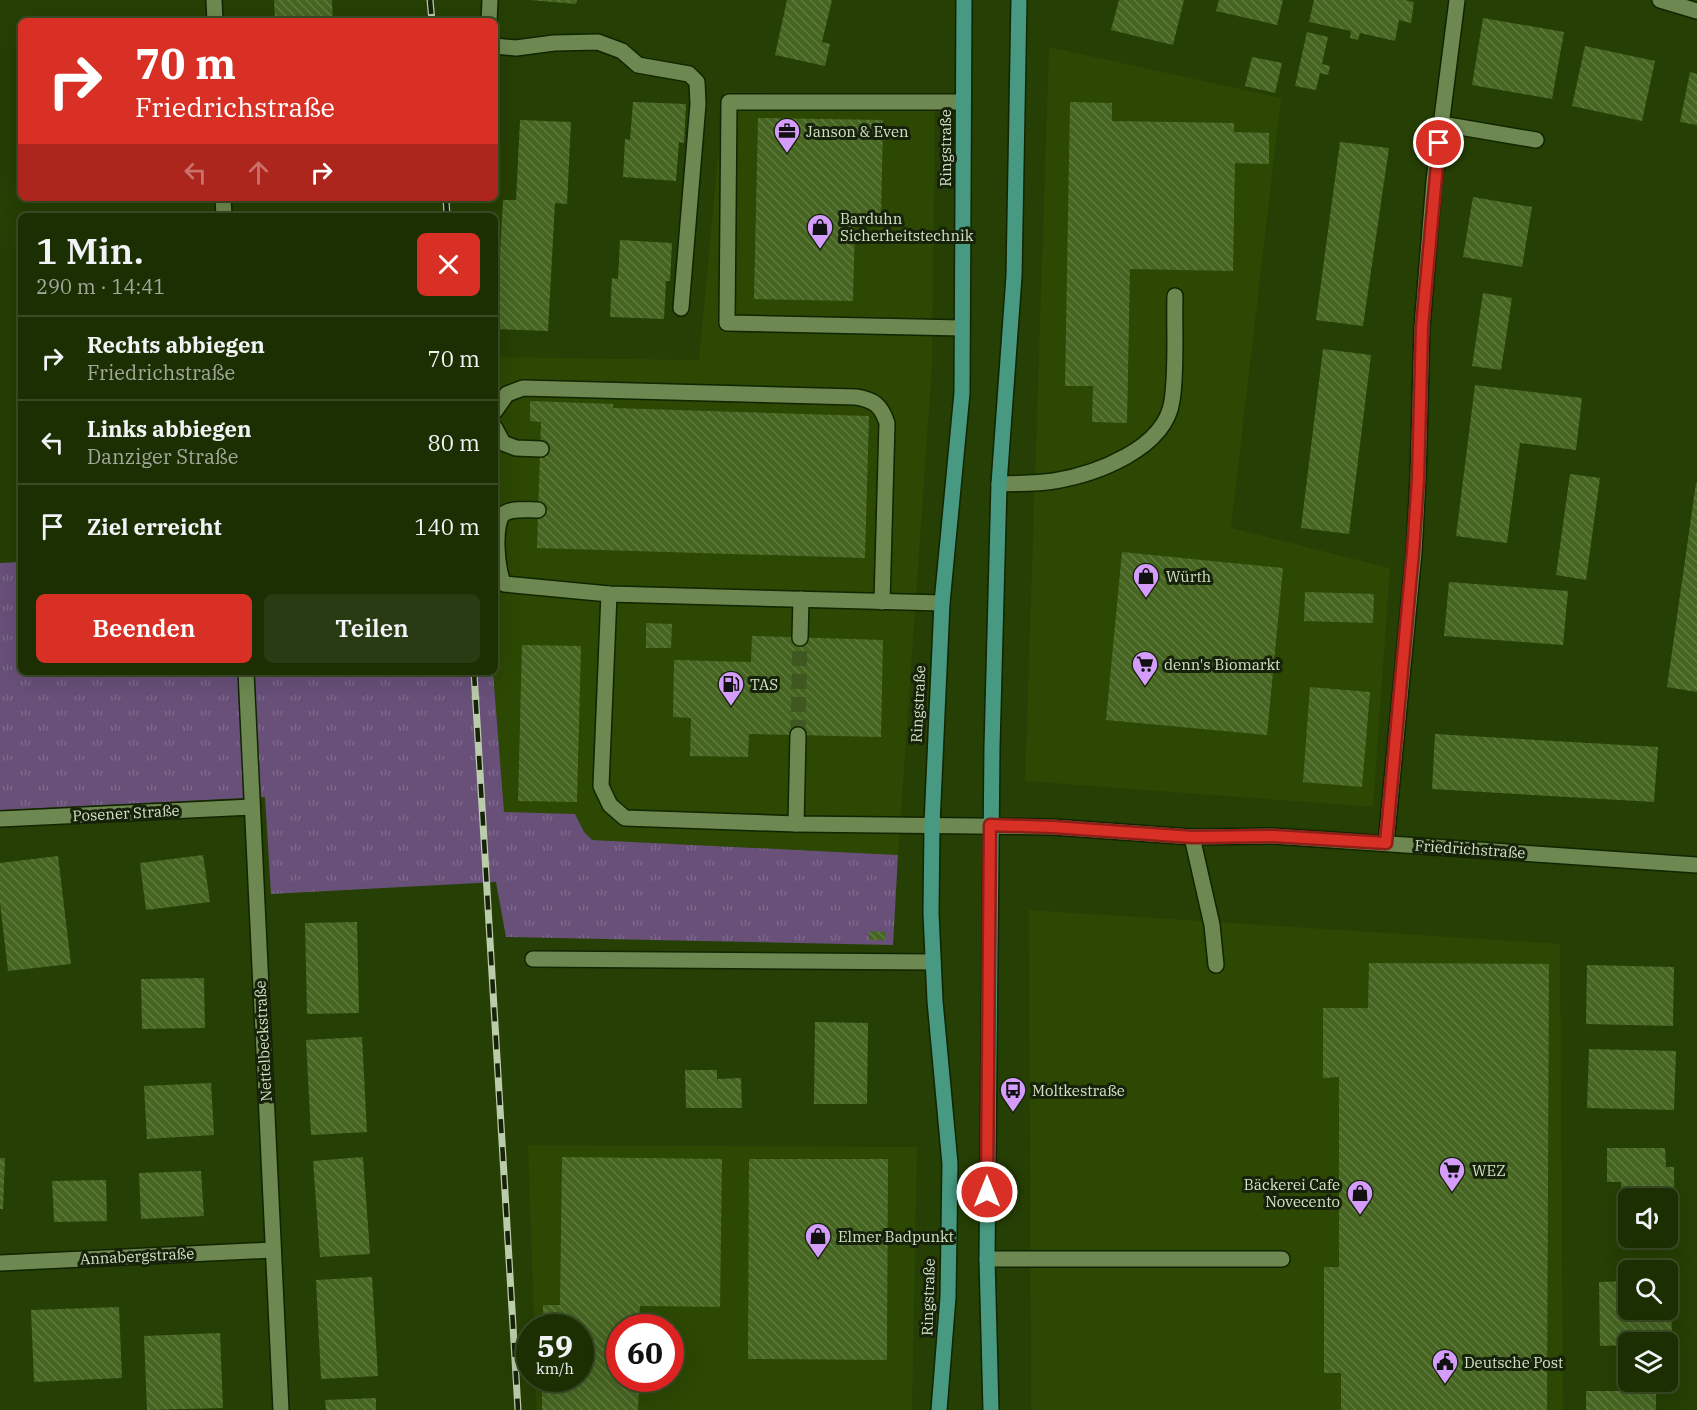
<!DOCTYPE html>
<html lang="de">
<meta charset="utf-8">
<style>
body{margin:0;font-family:"IBM Plex Serif",serif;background:#293b12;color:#f1f3f6;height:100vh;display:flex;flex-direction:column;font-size:22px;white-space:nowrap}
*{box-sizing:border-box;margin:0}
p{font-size:20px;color:#a0a99a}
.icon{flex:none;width:33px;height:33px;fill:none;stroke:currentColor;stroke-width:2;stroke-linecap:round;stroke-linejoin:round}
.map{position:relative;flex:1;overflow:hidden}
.side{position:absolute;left:18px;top:213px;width:480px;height:462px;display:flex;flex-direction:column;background:#1c2f03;border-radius:9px;box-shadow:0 6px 24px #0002,0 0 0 2px #3a4a25}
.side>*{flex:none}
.guide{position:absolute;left:18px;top:18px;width:480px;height:183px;border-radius:9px;box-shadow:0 6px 24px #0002,0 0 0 2px #3a4a25;background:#d93025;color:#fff;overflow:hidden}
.tools{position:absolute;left:1618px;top:1188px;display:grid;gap:12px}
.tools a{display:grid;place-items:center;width:60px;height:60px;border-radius:9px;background:#1c2f03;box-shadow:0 6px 24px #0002,0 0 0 2px #3a4a25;font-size:30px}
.speed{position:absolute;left:516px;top:1314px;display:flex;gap:12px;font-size:30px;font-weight:700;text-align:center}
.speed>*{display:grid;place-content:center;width:78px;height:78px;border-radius:50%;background:#1c2f03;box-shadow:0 6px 24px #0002,0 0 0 2px #3a4a25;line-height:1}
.speed small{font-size:15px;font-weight:400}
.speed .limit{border:9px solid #d22;background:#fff;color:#111}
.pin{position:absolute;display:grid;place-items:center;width:51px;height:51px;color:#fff;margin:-26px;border:3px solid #fff;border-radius:50%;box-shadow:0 2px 6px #0007}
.me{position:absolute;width:66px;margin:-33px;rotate:0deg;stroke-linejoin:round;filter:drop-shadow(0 0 4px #0008)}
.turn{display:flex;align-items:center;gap:21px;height:126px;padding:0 18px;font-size:27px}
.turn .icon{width:78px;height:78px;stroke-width:2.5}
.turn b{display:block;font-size:42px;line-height:51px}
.lanes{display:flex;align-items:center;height:57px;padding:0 18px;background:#0003;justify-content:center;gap:30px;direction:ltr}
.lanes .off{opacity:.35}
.round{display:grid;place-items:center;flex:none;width:63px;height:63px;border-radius:9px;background:#293b12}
.head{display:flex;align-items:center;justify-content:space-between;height:102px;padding:0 18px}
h1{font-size:36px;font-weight:600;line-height:45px}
.cta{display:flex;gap:12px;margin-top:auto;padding:12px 18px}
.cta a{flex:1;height:69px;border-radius:9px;background:#d93025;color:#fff;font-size:24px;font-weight:600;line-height:69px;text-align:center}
.cta a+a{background:#293b12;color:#f1f3f6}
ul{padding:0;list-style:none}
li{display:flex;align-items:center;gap:18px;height:84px;padding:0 18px;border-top:2px solid #3a4a25}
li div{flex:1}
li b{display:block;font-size:22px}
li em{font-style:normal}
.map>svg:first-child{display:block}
</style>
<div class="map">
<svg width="1697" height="1410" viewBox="0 0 1697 1410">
<defs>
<pattern id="grass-tufts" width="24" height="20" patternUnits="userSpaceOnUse" patternTransform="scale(1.5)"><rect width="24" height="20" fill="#685079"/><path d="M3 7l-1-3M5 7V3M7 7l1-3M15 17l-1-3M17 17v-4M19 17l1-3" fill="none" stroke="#7d698a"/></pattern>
<pattern id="building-back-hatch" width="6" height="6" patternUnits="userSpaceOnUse" patternTransform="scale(1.5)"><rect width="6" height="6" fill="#456520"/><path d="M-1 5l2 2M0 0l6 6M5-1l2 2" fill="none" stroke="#5f7b3f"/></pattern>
</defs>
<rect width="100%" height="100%" fill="#263f04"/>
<g fill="#2c4803" fill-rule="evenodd">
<path d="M1049,47L1281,98L1231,528L1390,568L1373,807L1025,781Z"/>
<path d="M724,92L935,96L932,367L898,855L592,840L584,832L575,814L503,812L493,672L495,357L699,360Z"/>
<path d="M1029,910L1560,944L1563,1410H1031Z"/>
<path d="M528,1145L917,1147L912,1410H537L535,1379L580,1378V1328L534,1327ZM620,1328H670V1378H620Z"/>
</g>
<path fill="url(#grass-tufts)" d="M21,562V672H493L504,812L575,814L584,832L592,840L898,855L893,945L506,937L496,882L271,894L265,797L0,810V563Z"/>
<g fill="url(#building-back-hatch)">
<path d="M274,0H332L333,21H275Z"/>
<path d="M530,0H577L576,4Z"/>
<path d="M787,0H832L822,42L830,44L825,66L775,55Z"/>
<path d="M1119,0H1184L1173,45L1111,30Z"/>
<path d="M1219,0H1283L1277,25L1216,11Z"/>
<path d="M1314,0H1405L1414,2L1411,23L1399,20L1395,41L1360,33L1358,40L1350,38L1351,31L1309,22Z"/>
<path d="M1483,18L1564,32L1552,99L1472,85Z"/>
<path d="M1307,32L1328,37L1322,64L1330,66L1328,75L1320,73L1316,90L1295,86Z"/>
<path d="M1585,46L1655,61L1642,121L1572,106Z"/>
<path d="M1252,57L1282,63L1275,93L1245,86Z"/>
<path d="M1690,72L1697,74V125L1680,122Z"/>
<path d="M633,102L686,104L684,143L679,142L676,181L623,177L625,139L630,140Z"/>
<path d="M1070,102L1112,103V121L1234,123V132L1269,133V164L1235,163L1233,271L1130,269L1127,423L1092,422L1093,386H1065Z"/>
<path d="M758,118L883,120L881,220H855L853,301L754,299Z"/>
<path d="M520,120L571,122L567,204L555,203L548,331L496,329L503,200H516Z"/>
<path d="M1340,142L1389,148L1363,326L1316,320Z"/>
<path d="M1473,197L1532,207L1522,267L1463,257Z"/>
<path d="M620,240L672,243L670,281H666L664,319L610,317L612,278L618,279Z"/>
<path d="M1483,293L1512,298L1501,370L1472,366Z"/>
<path d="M1323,349L1371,355L1349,534L1301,528Z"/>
<path d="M1475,385L1582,398L1576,450L1520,443L1507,543L1456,536Z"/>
<path d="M530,401L613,404V408L869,416L865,558L537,548L541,422L530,421Z"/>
<path d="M1570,474L1600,478L1586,580L1556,575Z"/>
<path d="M1696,483H1697V692L1667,687Z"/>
<path d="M1122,552L1283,568L1267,735L1106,720Z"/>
<path d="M1449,582L1568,591L1563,645L1444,636Z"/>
<path d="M1305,592L1374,594L1373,623L1304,621Z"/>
<path d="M646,623L672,624L671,648H646Z"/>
<path d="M752,636L883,640L881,737L749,734L748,757L690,756L691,718L673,717L674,660L751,662Z"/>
<path d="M522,645L581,646L577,802L518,801Z"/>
<path d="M1310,687L1370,692L1362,787L1303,782Z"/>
<path d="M1435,734L1658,747L1654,802L1432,789Z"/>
<path d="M203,855L210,902L146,910L140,863Z"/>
<path d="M58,856L71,964L8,971L0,903V863Z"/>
<path d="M357,922L359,1013L307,1014L305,923Z"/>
<path d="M869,931L885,932V940H869Z"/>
<path d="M1369,963L1549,964L1547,1410H1341V1373H1324V1267H1339V1077L1323,1078V1008H1368Z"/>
<path d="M1587,965L1674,967L1673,1026L1586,1024Z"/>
<path d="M204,978L205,1028L142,1029L141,979Z"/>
<path d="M815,1022L868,1023L867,1104H814Z"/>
<path d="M362,1037L367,1132L311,1135L306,1040Z"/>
<path d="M1589,1049L1676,1051L1674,1110L1587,1108Z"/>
<path d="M685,1070H717V1079L741,1078L742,1108H686Z"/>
<path d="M211,1083L214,1135L147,1139L144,1086Z"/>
<path d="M1607,1148H1665L1666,1167H1674L1675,1238H1668V1198L1621,1200V1182H1607Z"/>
<path d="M363,1157L370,1254L320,1257L313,1161Z"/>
<path d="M562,1157L722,1159L720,1307L640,1306L639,1328H620V1378H639L638,1410H542V1378H580V1328H543V1305H560Z"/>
<path d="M0,1158H5L3,1209H0Z"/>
<path d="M749,1159H888L887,1360L748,1359Z"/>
<path d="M201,1171L204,1216L141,1219L139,1173Z"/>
<path d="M106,1180L107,1221L54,1222L52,1181Z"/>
<path d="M372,1277L378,1376L321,1379L316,1280Z"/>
<path d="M1629,1281V1310H1668V1281H1671L1672,1344L1629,1342V1345L1600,1346L1599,1282Z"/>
<path d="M119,1307L122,1378L34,1382L31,1310Z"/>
<path d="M220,1333L223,1408L147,1410L144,1336Z"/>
<rect x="1586" y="1391" width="70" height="19"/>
<path d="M376,1398V1410H326L325,1400Z"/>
</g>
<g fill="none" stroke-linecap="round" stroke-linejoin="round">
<path stroke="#405721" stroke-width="15" stroke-dasharray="15 8" stroke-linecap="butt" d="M798,735L800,638"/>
<g stroke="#122400" stroke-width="18">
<g id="minor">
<path d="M214,0L215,21"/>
<path d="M1660,0L1697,11"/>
<path d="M489,21L490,0"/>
<path d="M495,46L516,48L554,43L598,42L622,51L638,65L689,74L697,82L698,104L681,308"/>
<path d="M1442,124L1536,140"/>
<path d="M223,198L224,216"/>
<path d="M962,328L727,323L729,102H963"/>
<path d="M495,411L507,394L523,388L856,397C874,400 881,405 887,423L882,602"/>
<path d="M495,428L503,443L516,448L541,449"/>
<path d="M999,484C1017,483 1036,484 1054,481C1096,474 1165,449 1172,401C1177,368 1174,330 1175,296"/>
<path d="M538,510C529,510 514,508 505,513C492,520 497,573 504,584L609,594L942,603"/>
<path d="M609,594L601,786L610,805L625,818L796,824L1053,827L1192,837L1273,836L1697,865"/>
<path d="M800,638L801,599"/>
<path d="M246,672L281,1410"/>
<path d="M0,819L252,807"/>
<path d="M796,824L798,735"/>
<path d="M1192,837L1212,925L1216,965"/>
<path d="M1386,843L1414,552L1418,479L1422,327L1434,181L1457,0"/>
<path d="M533,959L933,962"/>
<path d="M987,1259H1282"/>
<path d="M0,1263L273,1250"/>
</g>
</g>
<g stroke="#122400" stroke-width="18">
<g id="major">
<path d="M939,1410L948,1297L950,1164L935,1001L931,913L932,824L942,603L962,393L964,0"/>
<path d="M991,1410L987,1259L992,747L999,484L1014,276L1019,0"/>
</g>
</g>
<use href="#minor" stroke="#6d8951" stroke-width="15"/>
<use href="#major" stroke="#479a81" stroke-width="15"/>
<g stroke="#bca" stroke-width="7">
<g id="rail">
<path d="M430,0L432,21"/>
<path d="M446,198L447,216"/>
<path d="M474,672L518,1410"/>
</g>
</g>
<use href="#rail" stroke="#17220b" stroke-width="4.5" stroke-dasharray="14" stroke-linecap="butt"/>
</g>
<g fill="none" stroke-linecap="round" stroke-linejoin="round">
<g stroke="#8d1f18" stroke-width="15">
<path id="route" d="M987,1192L990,825L1053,827L1192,837L1273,836L1386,843L1413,552L1418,479L1422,327L1439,143"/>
</g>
<use href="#route" stroke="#d93025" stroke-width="10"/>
</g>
<defs>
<g id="office-pin" transform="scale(1.35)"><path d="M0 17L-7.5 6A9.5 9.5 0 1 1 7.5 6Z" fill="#d49cfb" stroke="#17220b"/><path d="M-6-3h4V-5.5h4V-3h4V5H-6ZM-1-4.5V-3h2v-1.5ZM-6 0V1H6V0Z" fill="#111"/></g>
<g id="shop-pin" transform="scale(1.35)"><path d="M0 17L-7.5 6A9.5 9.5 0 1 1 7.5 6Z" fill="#d49cfb" stroke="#17220b"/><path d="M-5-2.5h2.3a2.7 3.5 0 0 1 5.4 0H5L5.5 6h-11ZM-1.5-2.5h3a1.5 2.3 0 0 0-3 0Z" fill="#111"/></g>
<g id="supermarket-pin" transform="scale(1.35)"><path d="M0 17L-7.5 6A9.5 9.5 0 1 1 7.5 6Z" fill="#d49cfb" stroke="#17220b"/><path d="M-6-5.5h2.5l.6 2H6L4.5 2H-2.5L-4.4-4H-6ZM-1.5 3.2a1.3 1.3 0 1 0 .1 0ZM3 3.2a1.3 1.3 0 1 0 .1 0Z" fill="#111"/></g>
<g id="fuel-pin" transform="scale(1.35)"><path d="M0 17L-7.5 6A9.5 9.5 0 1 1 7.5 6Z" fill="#d49cfb" stroke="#17220b"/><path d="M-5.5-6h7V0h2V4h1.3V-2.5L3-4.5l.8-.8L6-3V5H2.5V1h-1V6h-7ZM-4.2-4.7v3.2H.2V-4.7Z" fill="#111"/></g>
<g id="bus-pin" transform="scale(1.35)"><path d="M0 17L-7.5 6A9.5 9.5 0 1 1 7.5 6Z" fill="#d49cfb" stroke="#17220b"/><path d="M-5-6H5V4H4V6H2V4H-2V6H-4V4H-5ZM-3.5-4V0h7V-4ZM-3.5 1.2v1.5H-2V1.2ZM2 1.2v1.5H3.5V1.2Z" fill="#111"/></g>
<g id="civic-pin" transform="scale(1.35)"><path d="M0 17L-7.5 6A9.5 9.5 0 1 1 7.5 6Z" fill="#d49cfb" stroke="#17220b"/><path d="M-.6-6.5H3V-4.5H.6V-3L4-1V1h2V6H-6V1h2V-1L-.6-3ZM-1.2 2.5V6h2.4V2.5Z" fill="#111"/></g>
</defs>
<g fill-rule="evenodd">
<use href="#office-pin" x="787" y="131"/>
<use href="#shop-pin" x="820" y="227"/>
<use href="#shop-pin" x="1146" y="576"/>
<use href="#supermarket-pin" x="1145" y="664"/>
<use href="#fuel-pin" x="731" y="684"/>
<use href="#bus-pin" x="1013" y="1090"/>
<use href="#supermarket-pin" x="1452" y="1170"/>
<use href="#shop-pin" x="1360" y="1193"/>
<use href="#shop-pin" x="818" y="1236"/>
<use href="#civic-pin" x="1445" y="1362"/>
</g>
<g text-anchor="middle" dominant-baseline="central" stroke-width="6" stroke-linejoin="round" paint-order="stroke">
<g font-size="15" fill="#d2e2c4" stroke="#17220b" text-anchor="start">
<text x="806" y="131">Janson &amp; Even</text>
<text x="840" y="218">Barduhn<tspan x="840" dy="17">Sicherheitstechnik</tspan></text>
<text x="1166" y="576">Würth</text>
<text x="1164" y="664">denn's Biomarkt</text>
<text x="750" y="684">TAS</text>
<text x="1032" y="1090">Moltkestraße</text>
<text x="1472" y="1170">WEZ</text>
<text x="1340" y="1184" text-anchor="end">Bäckerei Cafe<tspan x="1340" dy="17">Novecento</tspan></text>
<text x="838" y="1236">Elmer Badpunkt</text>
<text x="1464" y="1362">Deutsche Post</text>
</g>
<g font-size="15" fill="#d2e2c4" stroke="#17220b">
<text transform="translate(945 148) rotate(-90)">Ringstraße</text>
<text transform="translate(918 704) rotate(-87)">Ringstraße</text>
<text transform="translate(126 813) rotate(-3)">Posener Straße</text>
<text transform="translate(1470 849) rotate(4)">Friedrichstraße</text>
<text transform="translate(263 1041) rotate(-93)">Nettelbeckstraße</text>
<text transform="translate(137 1256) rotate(-3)">Annabergstraße</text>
<text transform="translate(928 1297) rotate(-88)">Ringstraße</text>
</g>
</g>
</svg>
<div class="tools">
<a><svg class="icon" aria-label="sound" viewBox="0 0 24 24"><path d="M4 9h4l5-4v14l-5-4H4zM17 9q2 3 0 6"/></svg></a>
<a><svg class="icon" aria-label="search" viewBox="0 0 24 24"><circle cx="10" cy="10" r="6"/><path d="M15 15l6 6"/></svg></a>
<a><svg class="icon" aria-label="layers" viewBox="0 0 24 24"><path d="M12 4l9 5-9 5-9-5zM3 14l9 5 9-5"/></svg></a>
</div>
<div class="speed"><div>59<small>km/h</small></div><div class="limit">60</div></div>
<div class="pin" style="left:1439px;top:143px;background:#d93025"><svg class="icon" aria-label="arrive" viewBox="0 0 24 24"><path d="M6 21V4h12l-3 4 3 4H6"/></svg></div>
<svg class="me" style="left:987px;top:1192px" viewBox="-20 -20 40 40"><circle r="17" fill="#d93025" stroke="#fff" stroke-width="3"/><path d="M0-11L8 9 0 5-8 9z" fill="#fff"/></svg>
<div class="guide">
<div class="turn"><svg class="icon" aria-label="right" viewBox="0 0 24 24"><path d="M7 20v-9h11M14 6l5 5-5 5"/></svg><div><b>70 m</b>Friedrichstraße</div></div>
<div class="lanes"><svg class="icon off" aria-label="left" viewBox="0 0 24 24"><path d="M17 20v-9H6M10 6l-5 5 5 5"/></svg><svg class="icon off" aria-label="ahead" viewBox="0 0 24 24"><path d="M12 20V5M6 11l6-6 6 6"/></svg><svg class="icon" aria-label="right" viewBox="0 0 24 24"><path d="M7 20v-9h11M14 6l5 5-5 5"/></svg></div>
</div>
<section class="side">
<div class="head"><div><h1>1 Min.</h1><p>290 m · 14:41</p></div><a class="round" style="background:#d93025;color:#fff"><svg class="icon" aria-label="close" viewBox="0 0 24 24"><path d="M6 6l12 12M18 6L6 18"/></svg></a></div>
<ul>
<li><svg class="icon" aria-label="right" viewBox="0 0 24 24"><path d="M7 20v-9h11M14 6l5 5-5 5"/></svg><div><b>Rechts abbiegen</b><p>Friedrichstraße</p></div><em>70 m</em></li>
<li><svg class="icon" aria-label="left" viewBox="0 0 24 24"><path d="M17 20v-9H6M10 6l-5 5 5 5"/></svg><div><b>Links abbiegen</b><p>Danziger Straße</p></div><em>80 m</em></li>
<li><svg class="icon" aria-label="arrive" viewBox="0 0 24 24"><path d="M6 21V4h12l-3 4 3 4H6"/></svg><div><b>Ziel erreicht</b></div><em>140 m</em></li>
</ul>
<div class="cta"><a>Beenden</a><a>Teilen</a></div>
</section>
</div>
